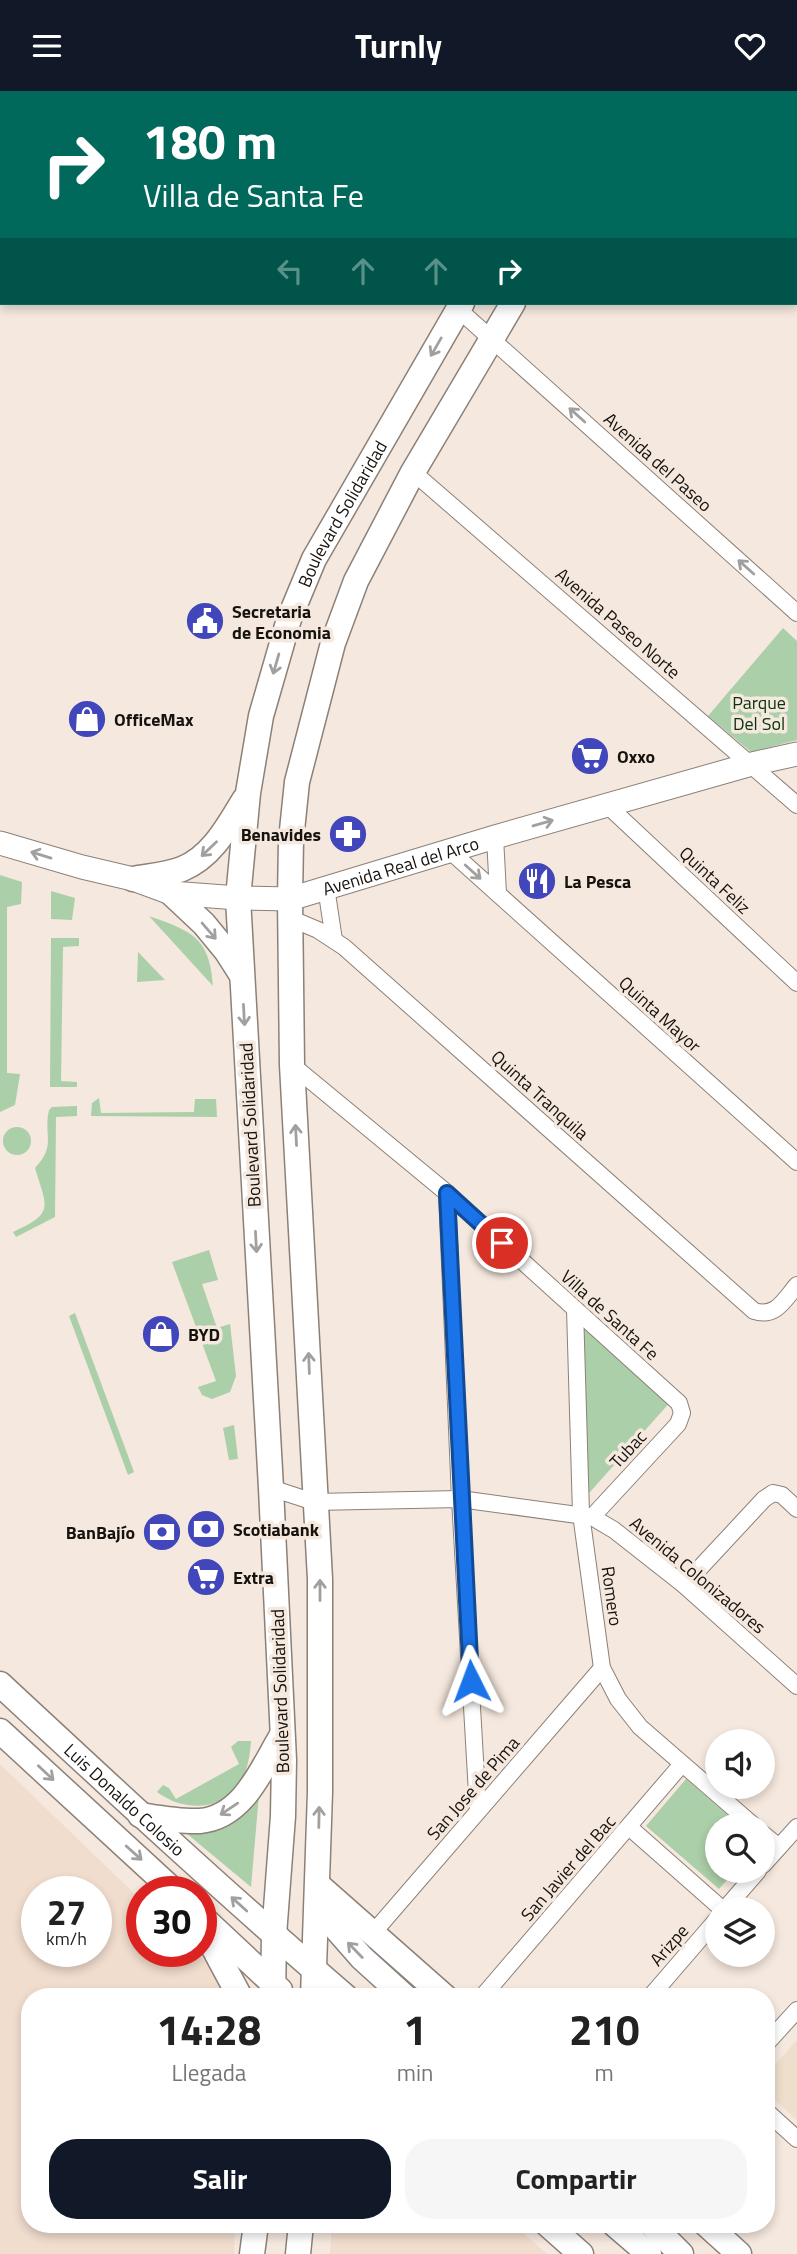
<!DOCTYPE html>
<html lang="es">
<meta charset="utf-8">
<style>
body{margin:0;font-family:"Titillium Web",sans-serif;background:#f6f6f6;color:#222;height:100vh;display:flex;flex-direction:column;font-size:26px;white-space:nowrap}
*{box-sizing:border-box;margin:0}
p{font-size:23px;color:#767676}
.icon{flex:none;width:38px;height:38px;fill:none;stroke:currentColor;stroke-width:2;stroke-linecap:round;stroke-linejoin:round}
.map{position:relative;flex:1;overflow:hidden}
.details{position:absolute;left:21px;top:1897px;width:754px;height:245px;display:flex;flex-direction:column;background:#fff;border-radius:28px;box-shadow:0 4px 10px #0003}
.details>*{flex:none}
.guide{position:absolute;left:0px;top:0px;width:798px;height:214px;box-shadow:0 4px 10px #0003;background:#00695c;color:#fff;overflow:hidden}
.fabs{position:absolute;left:705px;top:1638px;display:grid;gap:14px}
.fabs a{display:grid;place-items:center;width:70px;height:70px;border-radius:50%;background:#fff;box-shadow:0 4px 10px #0003;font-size:35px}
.speed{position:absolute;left:21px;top:1785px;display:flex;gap:14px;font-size:35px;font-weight:700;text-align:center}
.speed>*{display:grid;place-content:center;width:91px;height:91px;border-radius:50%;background:#fff;box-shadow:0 4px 10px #0003;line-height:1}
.speed small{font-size:18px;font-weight:400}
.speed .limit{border:10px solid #d22;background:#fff;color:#111}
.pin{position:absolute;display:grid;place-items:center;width:60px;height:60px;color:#fff;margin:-30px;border:4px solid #fff;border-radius:50%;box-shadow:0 2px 7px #0007}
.me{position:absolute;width:77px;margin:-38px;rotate:357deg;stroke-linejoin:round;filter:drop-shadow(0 0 5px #0008)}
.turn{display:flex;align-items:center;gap:24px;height:147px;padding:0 28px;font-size:32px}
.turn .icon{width:91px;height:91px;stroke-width:2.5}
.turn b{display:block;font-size:49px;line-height:60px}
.lanes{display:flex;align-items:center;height:66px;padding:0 28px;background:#0003;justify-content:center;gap:35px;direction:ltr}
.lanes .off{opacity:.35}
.eta{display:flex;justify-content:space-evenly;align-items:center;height:119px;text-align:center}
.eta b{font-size:42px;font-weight:700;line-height:49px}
.button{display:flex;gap:14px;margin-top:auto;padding:14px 28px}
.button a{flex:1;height:80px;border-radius:28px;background:#111827;color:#fff;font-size:28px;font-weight:700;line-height:80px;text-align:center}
.button a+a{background:#f6f6f6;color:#222}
header{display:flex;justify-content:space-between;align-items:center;height:91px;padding:0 28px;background:#111827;color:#fff;font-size:32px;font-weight:700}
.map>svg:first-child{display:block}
</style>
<header><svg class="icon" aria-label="menu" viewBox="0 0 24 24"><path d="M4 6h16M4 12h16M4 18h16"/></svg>Turnly<svg class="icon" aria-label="heart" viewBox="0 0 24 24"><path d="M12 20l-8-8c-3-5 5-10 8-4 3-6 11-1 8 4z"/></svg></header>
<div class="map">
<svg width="797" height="2163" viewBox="0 0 797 2163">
<rect width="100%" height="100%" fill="#f5e8de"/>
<g fill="#f1ddce" fill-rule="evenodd">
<path d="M0,1673L142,1810V1860H194L219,1884L228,1906H30V2133H235L234,2163H0ZM37,1801H96V1860H37Z"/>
<path d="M332,2133H513L547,2163H330Z"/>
</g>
<path fill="#eedecc" d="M797,1949V2029L767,2002L766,1984Z"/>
<g fill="#abcfa8">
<path d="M783,537L797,550V649L751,661L708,625Z"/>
<path d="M0,784L22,791L21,813L7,816V982L20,983L15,1014L0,1021Z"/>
<path d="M51,800L75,807L72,829L51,828Z"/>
<path d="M149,825C191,840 210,846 213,895Z"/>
<path d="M51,847H79V855L63,856L61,990L77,991V996H50Z"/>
<path d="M138,861L165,889L137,891Z"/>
<path d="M99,1007L101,1022L194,1021L195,1008H216L217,1026L91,1025L92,1012Z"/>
<path d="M77,1015V1025L56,1026L55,1126L16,1146L13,1141C55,1122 47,1117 35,1077C57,1054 43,1045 49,1019L52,1016Z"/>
<circle cx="17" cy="1050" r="14"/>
<path d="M209,1159L218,1189L202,1193L217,1237L230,1233L236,1285L230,1301L212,1308L202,1304L198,1296L216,1290L172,1171Z"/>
<path d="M576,1221L672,1309L582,1410Z"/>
<path d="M75,1222L134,1381L128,1384L69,1225Z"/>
<path d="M234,1334L238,1368L229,1369L223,1337Z"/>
<path d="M238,1650H251C250,1665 247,1684 237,1697C216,1721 181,1719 157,1701L163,1694L169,1697L176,1708L239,1673L231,1656Z"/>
<path d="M686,1688L739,1734H718V1780H735L719,1798L646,1735Z"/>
<path d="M259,1703L251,1796L186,1742C221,1735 238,1735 259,1703Z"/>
</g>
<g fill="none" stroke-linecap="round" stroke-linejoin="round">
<g stroke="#8c8077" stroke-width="18">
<g id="street">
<path d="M458,218L797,522"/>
<path d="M413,381L797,714"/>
<path d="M607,714L797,892"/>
<path d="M495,746L498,803"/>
<path d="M449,759L797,1071"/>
<path d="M326,796L334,849"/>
<path d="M292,828L318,839L344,856L754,1220C776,1227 784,1209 797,1194"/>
<path d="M292,974L447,1102L679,1312L682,1322L678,1333L592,1426"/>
<path d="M447,1102L460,1408L478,1720"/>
<path d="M575,1218L581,1423L602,1577L618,1608L640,1636L753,1734"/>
<path d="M271,1397L314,1411L460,1408L592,1426L614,1439L684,1494L797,1595"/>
<path d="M684,1494L764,1408L773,1402L782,1404L797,1418"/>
<path d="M629,1736L722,1818"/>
<path d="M763,1743L779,1756"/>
<path d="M763,1774L797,1736"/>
<path d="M725,1818L758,1780"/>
<path d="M373,1842L602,1577"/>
<path d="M482,1906L682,1673"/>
<path d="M650,1906L718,1827"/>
<path d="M766,1953L797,1919"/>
<path d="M766,2020L797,2048"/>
</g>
</g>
<g stroke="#8c8077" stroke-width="25">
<g id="secondary">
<path id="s1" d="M0,752L82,776L133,788L171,802L238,807L290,808L495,746L752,673L797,663"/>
</g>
</g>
<g stroke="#8c8077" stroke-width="27">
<g id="primary">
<path d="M590,2L591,0"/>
<path d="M630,2L631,0"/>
<path d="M133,788C149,785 167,784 182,778C212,766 228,735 244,709"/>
<path d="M171,802L204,833L227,861L241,883"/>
<path id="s2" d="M0,1593C114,1699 228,1805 346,1906"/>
<path d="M0,1640L175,1801"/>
<path d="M140,1724C159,1727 180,1731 200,1730C244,1726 262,1677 282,1644"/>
<path d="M318,1794L445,1906"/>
<path d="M322,1806L333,1834L362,1867L405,1906"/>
<path d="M201,1825L280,1899"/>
<path d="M203,1837L240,1906"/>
<path id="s3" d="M273,1906L274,1844L283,1725L284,1669L271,1397L238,807L248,702L261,625L289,528L314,468L462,212"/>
<path d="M313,1906L320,1701V1488L292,974L290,808L291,749L297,691L333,552L356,490L413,381L513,212"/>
<path d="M547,2133L581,2163"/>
<path d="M614,2133L649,2163"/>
<path d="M651,2133L681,2163"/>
<path d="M706,2133L739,2163"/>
<path d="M252,2163L256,2133"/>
<path d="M298,2163L301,2133"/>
</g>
</g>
<use href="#street" stroke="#fff" stroke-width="16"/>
<use href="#secondary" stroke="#fff" stroke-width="23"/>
<use href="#primary" stroke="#fff" stroke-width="24"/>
</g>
<defs><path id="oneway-shaft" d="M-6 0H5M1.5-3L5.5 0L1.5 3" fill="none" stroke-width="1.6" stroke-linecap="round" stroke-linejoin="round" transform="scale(1.75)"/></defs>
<g stroke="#a2a09f">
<use href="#oneway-shaft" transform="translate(436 256) rotate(120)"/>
<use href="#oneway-shaft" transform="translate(577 324) rotate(-138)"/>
<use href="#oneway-shaft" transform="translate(746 476) rotate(-138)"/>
<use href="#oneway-shaft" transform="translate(276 573) rotate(106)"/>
<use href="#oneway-shaft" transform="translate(543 732) rotate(-16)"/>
<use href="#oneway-shaft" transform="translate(209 758) rotate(136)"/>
<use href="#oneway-shaft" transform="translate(41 764) rotate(-163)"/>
<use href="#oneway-shaft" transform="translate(473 781) rotate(42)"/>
<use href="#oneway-shaft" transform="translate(209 840) rotate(49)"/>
<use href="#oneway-shaft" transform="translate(244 924) rotate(87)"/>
<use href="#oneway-shaft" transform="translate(296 1044) rotate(-93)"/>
<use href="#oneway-shaft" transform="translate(256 1151) rotate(87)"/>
<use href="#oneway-shaft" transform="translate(309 1272) rotate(-92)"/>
<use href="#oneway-shaft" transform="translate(320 1499) rotate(-90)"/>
<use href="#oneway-shaft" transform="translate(46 1682) rotate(43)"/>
<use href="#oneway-shaft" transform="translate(229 1718) rotate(146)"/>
<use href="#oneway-shaft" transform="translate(319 1726) rotate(-89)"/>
<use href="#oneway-shaft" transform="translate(134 1762) rotate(42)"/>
<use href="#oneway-shaft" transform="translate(239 1813) rotate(-138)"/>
<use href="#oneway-shaft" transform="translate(355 1859) rotate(-134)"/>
</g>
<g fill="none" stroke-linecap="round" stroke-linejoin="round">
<g stroke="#114b97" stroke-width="18">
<path id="route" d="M471,1590L447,1102L502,1152"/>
</g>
<use href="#route" stroke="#1a73e8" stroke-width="12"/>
</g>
<defs>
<g id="civic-disc" transform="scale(2.0125)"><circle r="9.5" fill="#4246bb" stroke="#f5e8de"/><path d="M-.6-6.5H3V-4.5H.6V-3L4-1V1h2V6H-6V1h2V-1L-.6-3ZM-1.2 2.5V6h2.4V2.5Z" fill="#fff"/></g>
<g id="shop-disc" transform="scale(2.0125)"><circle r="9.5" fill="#4246bb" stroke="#f5e8de"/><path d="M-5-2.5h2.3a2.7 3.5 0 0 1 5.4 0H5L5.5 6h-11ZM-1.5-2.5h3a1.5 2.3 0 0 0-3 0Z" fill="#fff"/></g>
<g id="supermarket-disc" transform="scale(2.0125)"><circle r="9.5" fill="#4246bb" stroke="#f5e8de"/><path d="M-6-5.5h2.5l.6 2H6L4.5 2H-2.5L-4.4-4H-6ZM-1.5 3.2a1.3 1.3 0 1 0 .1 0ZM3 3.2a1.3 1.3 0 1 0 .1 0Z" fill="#fff"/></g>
<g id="pharmacy-disc" transform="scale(2.0125)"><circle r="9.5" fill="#4246bb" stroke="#f5e8de"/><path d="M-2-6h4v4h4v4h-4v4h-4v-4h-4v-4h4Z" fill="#fff"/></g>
<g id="restaurant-disc" transform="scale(2.0125)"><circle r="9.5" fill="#4246bb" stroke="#f5e8de"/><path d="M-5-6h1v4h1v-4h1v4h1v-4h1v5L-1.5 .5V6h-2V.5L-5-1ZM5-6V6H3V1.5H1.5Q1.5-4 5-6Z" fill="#fff"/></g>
<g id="bank-disc" transform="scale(2.0125)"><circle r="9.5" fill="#4246bb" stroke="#f5e8de"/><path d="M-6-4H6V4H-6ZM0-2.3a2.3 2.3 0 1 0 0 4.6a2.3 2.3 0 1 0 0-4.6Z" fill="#fff"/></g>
</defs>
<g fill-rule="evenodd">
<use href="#civic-disc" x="205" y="530"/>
<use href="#shop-disc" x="87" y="628"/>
<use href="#supermarket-disc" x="590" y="665"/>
<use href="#pharmacy-disc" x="348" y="743"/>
<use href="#restaurant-disc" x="537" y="790"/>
<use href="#shop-disc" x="161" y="1243"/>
<use href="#bank-disc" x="206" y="1438"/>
<use href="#bank-disc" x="162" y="1441"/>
<use href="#supermarket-disc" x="206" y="1486"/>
</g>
<g text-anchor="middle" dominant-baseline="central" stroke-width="7" stroke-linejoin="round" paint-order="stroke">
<g font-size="18" fill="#16120e" stroke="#f5e8de">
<text transform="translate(658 371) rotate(42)">Avenida del Paseo</text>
<text stroke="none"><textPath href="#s3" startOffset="1503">Boulevard Solidaridad</textPath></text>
<text transform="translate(618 532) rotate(41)">Avenida Paseo Norte</text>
<text stroke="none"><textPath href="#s1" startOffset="413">Avenida Real del Arco</textPath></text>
<text transform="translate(715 789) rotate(43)">Quinta Feliz</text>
<text transform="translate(660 923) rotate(42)">Quinta Mayor</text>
<text transform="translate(540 1004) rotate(42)">Quinta Tranquila</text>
<text transform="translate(250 1034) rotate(-93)">Boulevard Solidaridad</text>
<text transform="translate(610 1224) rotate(42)">Villa de Santa Fe</text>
<text transform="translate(628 1358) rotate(-47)">Tubac</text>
<text transform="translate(698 1484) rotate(40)">Avenida Colonizadores</text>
<text transform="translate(612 1505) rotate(82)">Romero</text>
<text transform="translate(280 1600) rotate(-92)">Boulevard Solidaridad</text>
<text transform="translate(473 1697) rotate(-49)">San Jose de Pima</text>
<text stroke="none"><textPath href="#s2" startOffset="170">Luis Donaldo Colosio</textPath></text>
<text transform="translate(568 1777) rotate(-49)">San Javier del Bac</text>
<text transform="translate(669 1854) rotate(-49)">Arizpe</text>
</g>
<g font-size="18" font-weight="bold" fill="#16120e" stroke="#f5e8de" text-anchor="start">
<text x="232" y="520">Secretaria<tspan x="232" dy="21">de Economia</tspan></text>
<text x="114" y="628">OfficeMax</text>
<text x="617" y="665">Oxxo</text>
<text x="321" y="743" text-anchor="end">Benavides</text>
<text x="564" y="790">La Pesca</text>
<text x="188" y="1243">BYD</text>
<text x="233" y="1438">Scotiabank</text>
<text x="135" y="1441" text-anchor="end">BanBajío</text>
<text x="233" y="1486">Extra</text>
</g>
<g font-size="18" fill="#0a3309" stroke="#f5e8de">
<text x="759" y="611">Parque<tspan x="759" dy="21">Del Sol</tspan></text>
</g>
</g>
</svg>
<div class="fabs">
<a><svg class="icon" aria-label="sound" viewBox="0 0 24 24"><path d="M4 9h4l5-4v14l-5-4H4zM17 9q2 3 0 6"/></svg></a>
<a><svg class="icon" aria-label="search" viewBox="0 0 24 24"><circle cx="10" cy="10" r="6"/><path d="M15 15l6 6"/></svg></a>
<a><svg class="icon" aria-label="layers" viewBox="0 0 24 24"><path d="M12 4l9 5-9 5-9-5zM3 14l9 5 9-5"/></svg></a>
</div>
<div class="speed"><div>27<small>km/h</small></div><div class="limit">30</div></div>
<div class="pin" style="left:502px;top:1152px;background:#d93025"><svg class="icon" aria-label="arrive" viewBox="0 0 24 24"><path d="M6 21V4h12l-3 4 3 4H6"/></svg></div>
<svg class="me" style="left:471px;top:1590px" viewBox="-20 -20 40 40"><path d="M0-17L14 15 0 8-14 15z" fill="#1a73e8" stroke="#fff" stroke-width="4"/></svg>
<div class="guide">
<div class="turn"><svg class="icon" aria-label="right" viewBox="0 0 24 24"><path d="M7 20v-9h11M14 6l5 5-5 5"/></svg><div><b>180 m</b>Villa de Santa Fe</div></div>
<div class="lanes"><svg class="icon off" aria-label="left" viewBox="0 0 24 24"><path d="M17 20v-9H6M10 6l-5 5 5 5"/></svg><svg class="icon off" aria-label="ahead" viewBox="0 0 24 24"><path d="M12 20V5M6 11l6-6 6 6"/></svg><svg class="icon off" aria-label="ahead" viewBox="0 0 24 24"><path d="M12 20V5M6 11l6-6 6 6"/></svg><svg class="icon" aria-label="right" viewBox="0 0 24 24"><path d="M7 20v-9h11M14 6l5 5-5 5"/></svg></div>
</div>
<section class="details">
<div class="eta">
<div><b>14:28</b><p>Llegada</p></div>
<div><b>1</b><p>min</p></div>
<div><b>210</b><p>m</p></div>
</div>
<div class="button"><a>Salir</a><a>Compartir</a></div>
</section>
</div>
